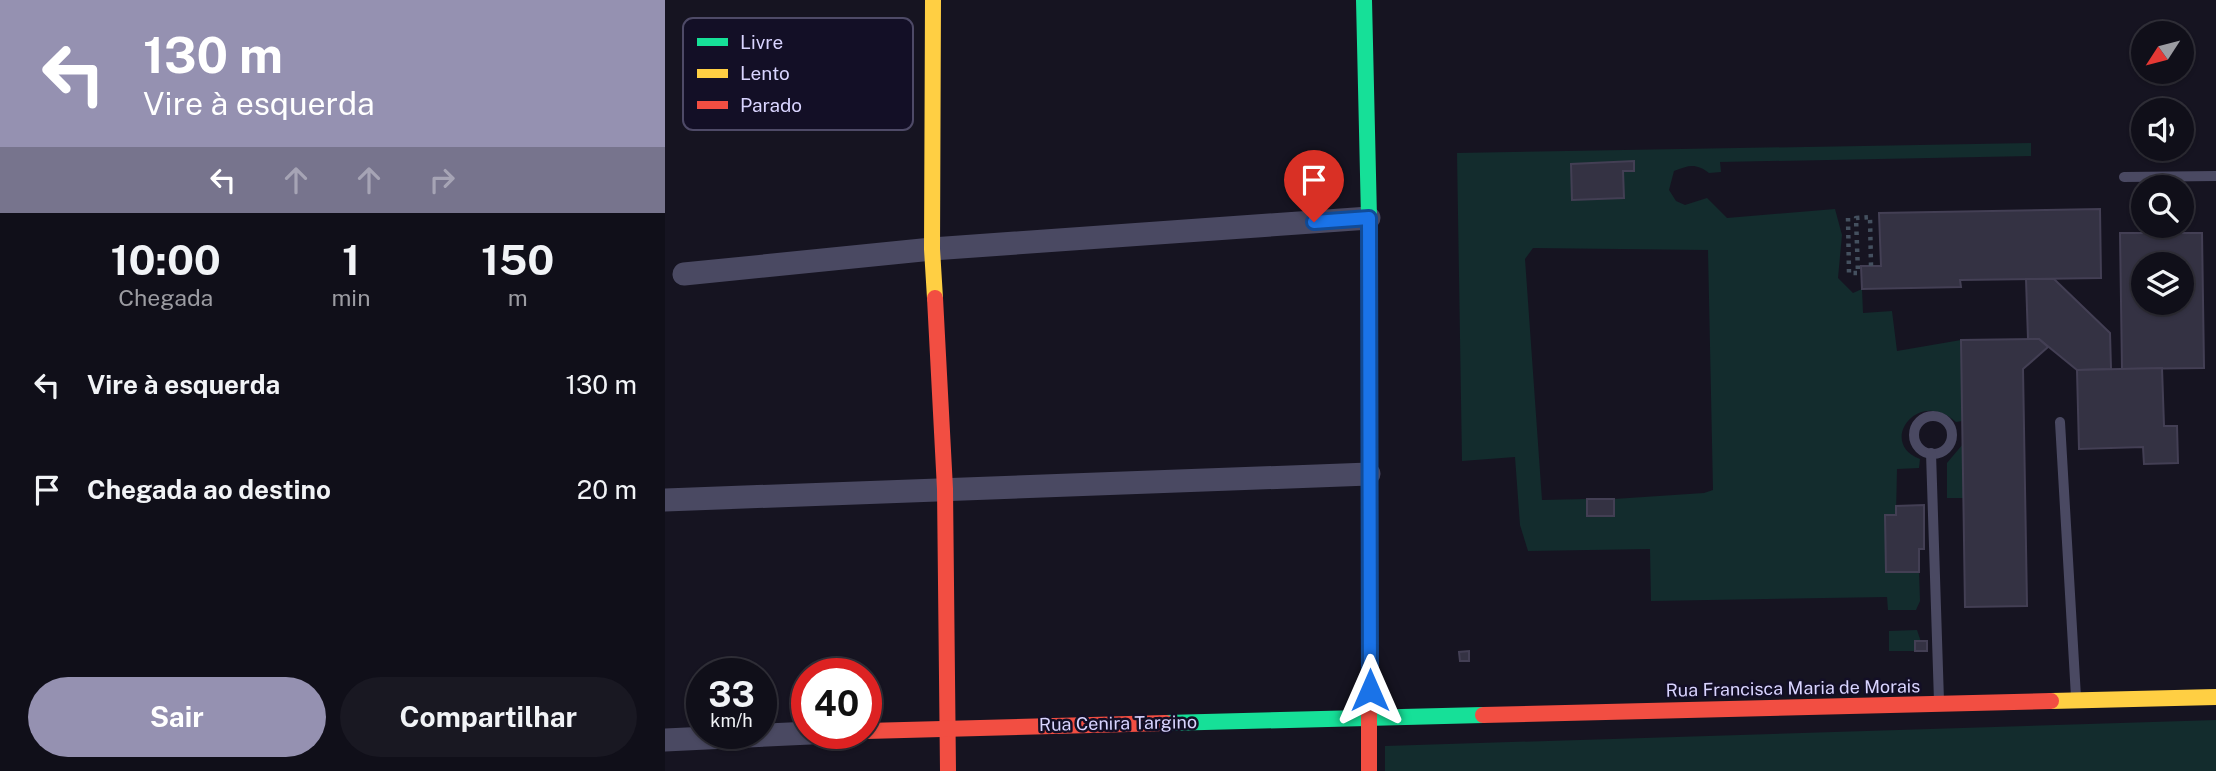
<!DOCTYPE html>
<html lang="pt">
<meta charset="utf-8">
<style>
body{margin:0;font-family:"Public Sans",sans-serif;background:#191822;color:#f1f3f6;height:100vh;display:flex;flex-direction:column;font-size:26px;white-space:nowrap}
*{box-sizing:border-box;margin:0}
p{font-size:23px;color:#9c9ca2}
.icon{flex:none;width:38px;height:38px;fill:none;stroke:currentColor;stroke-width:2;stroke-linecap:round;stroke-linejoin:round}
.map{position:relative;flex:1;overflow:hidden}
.panel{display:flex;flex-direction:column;background:#100f19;width:665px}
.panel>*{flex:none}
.guide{background:#9591b1;color:#fff;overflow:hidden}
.needle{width:46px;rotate:234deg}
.tools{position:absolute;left:1466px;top:21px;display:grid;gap:14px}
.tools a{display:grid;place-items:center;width:63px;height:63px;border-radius:50%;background:#100f19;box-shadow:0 2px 5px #0004,0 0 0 2px #302f38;font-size:35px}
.speed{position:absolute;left:21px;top:658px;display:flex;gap:14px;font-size:35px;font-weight:700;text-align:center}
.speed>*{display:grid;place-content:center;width:91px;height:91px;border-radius:50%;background:#100f19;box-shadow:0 2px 5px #0004,0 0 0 2px #302f38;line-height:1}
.speed small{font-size:18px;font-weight:400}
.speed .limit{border:10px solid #d22;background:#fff;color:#111}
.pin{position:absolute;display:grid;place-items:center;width:60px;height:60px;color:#fff;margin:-72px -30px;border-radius:50% 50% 50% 0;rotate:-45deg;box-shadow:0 0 7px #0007}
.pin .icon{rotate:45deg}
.me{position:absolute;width:77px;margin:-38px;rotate:0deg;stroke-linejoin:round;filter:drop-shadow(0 0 5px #0008)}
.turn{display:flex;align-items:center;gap:24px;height:147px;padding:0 28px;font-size:32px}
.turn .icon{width:91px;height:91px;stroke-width:2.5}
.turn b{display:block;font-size:49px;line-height:60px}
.lanes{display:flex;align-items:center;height:66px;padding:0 28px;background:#0003;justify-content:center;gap:35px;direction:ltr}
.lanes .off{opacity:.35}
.eta{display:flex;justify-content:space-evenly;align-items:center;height:119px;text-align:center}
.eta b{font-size:42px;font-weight:700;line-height:49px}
.button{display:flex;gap:14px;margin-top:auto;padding:14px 28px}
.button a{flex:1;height:80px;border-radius:42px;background:#9591b1;color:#fff;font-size:28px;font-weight:700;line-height:80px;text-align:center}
.button a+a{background:#191822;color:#f1f3f6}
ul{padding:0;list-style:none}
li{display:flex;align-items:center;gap:21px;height:105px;padding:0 28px}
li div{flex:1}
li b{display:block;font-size:26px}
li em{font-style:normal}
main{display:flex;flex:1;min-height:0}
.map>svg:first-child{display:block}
</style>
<main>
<section class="panel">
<div class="guide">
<div class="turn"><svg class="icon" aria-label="left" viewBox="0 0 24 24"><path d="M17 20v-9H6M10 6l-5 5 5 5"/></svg><div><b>130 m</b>Vire à esquerda</div></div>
<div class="lanes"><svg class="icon" aria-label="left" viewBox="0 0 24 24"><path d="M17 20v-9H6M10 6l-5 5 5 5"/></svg><svg class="icon off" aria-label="ahead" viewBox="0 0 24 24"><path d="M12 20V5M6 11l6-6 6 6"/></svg><svg class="icon off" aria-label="ahead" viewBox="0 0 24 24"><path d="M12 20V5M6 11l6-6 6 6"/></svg><svg class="icon off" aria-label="right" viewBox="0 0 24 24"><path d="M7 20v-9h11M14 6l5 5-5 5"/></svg></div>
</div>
<div class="eta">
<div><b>10:00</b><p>Chegada</p></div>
<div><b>1</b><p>min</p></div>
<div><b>150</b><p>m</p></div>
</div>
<ul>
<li><svg class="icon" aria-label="left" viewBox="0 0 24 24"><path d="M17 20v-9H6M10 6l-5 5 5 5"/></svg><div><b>Vire à esquerda</b></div><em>130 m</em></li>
<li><svg class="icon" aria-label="arrive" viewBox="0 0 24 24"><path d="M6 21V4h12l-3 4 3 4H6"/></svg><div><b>Chegada ao destino</b></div><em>20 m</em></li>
</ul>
<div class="button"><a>Sair</a><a>Compartilhar</a></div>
</section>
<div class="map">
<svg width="1551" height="771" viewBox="0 0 1551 771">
<rect width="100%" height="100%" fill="#161421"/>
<g fill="#132c2d" fill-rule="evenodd">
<path d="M1366,143V156L1055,162L1056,172L1044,173C1031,163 1024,165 1009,171L1004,190L1011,201L1020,205L1042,198L1062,218L1170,209L1177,235L1173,278L1188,293L1197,289L1198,313L1227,311L1232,351L1296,340L1297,421L1291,422C1253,387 1212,443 1255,459L1254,468L1232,469L1231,515H1220L1221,572H1254L1255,601L1251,610H1223L1222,597L986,601L985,549L863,551L855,525L850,457L797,461L792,153ZM969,161V171H958L959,198L907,199L906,164ZM868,248L1043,250L1048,490L1039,493L949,499V516H922V499L877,500L860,259Z"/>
<path d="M1298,444L1299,498H1282V463Z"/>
<path d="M1252,630L1256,642L1250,641V651H1224V631Z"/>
<path d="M1551,720V771H720V746Z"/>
</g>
<g fill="#343243" stroke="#433f54" stroke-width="2" fill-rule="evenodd">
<path d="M969,161V171H958L959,198L907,200L906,164Z"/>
<path d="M1435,209L1436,278L1295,280L1296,287L1197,289L1196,266H1216L1214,213Z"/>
<path d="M1455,233H1537L1539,368L1457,369ZM1479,264H1517V303H1479Z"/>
<path d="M1361,279H1389L1445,333L1446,369L1412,370L1374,339H1363Z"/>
<path d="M1374,339L1383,347L1358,369L1362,606L1300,607L1296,340Z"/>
<path d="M1497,368L1499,426H1512L1513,463L1479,464L1478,447L1414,449L1412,370Z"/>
<rect x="922" y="499" width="27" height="17"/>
<path d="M1259,505V549H1254V572H1221L1220,515H1231V506Z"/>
<rect x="1250" y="641" width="12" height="10"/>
<path d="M804,651V661H795L794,652Z"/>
</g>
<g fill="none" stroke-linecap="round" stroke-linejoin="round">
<path stroke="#44505f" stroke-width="4.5" stroke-dasharray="3.5 5" stroke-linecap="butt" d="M1183,218L1184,273H1193L1191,218L1205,217L1206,266"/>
<g stroke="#4a4962" stroke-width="10">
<path d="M1459,177L1551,176"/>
<circle cx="1268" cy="435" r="19"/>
<path d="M1395,422L1411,697"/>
<path d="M1266,453L1274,701"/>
</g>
<g stroke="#4a4962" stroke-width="23">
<path d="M19,274L267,249L704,218"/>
<path d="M0,500L704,474"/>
<path d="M0,740L145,733"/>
</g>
<g stroke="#16e098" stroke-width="16">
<path d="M699,0L704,218V511"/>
<path d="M501,723L818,715"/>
</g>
<g stroke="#ffcf43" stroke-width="16">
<path d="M268,0L267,249L270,298"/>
<path d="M1386,701L1551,697"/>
</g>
<g stroke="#f24e42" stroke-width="16">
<path d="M270,298L280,489L283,771"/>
<path d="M704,511V771"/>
<path d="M818,715L1386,701"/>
<path d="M201,731L501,723"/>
</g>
</g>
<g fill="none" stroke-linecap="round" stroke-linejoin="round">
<g stroke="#114b97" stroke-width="18">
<path id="route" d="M649,222L704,218L705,690"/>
</g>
<use href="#route" stroke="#1a73e8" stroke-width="12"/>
</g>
<g text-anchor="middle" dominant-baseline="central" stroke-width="5" stroke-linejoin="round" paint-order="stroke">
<g font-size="18" fill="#d9d4ff" stroke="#130f26">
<text transform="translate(1128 688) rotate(-1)">Rua Francisca Maria de Morais</text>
<text transform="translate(453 723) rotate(-1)">Rua Cenira Targino</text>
</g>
</g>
<rect x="18" y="18" width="230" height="112" rx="10" fill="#130f26" stroke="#4e4a67" stroke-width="2"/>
<rect x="32" y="38" width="31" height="8" fill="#16e098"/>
<rect x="32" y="69" width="31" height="9" fill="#ffcf43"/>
<rect x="32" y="101" width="31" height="8" fill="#f24e42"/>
<g font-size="19" fill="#d9d4ff">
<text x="75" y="49">Livre</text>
<text x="75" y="80">Lento</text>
<text x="75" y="112">Parado</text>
</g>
</svg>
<div class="tools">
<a><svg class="needle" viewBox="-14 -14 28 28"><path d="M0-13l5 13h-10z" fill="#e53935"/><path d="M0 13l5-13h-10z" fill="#9c9ca2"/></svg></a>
<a><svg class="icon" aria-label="sound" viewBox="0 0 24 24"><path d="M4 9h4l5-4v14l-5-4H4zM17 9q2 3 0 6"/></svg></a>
<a><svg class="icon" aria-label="search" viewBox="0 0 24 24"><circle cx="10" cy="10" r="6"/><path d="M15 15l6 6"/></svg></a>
<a><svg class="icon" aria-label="layers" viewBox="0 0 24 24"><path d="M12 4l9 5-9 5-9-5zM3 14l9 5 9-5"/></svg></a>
</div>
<div class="speed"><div>33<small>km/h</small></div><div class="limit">40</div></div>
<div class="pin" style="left:649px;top:222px;background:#d93025"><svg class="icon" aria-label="arrive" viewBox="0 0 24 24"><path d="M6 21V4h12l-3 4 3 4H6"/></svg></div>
<svg class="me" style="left:705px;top:690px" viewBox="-20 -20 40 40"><path d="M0-17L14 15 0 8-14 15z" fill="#1a73e8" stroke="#fff" stroke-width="4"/></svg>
</div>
</main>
